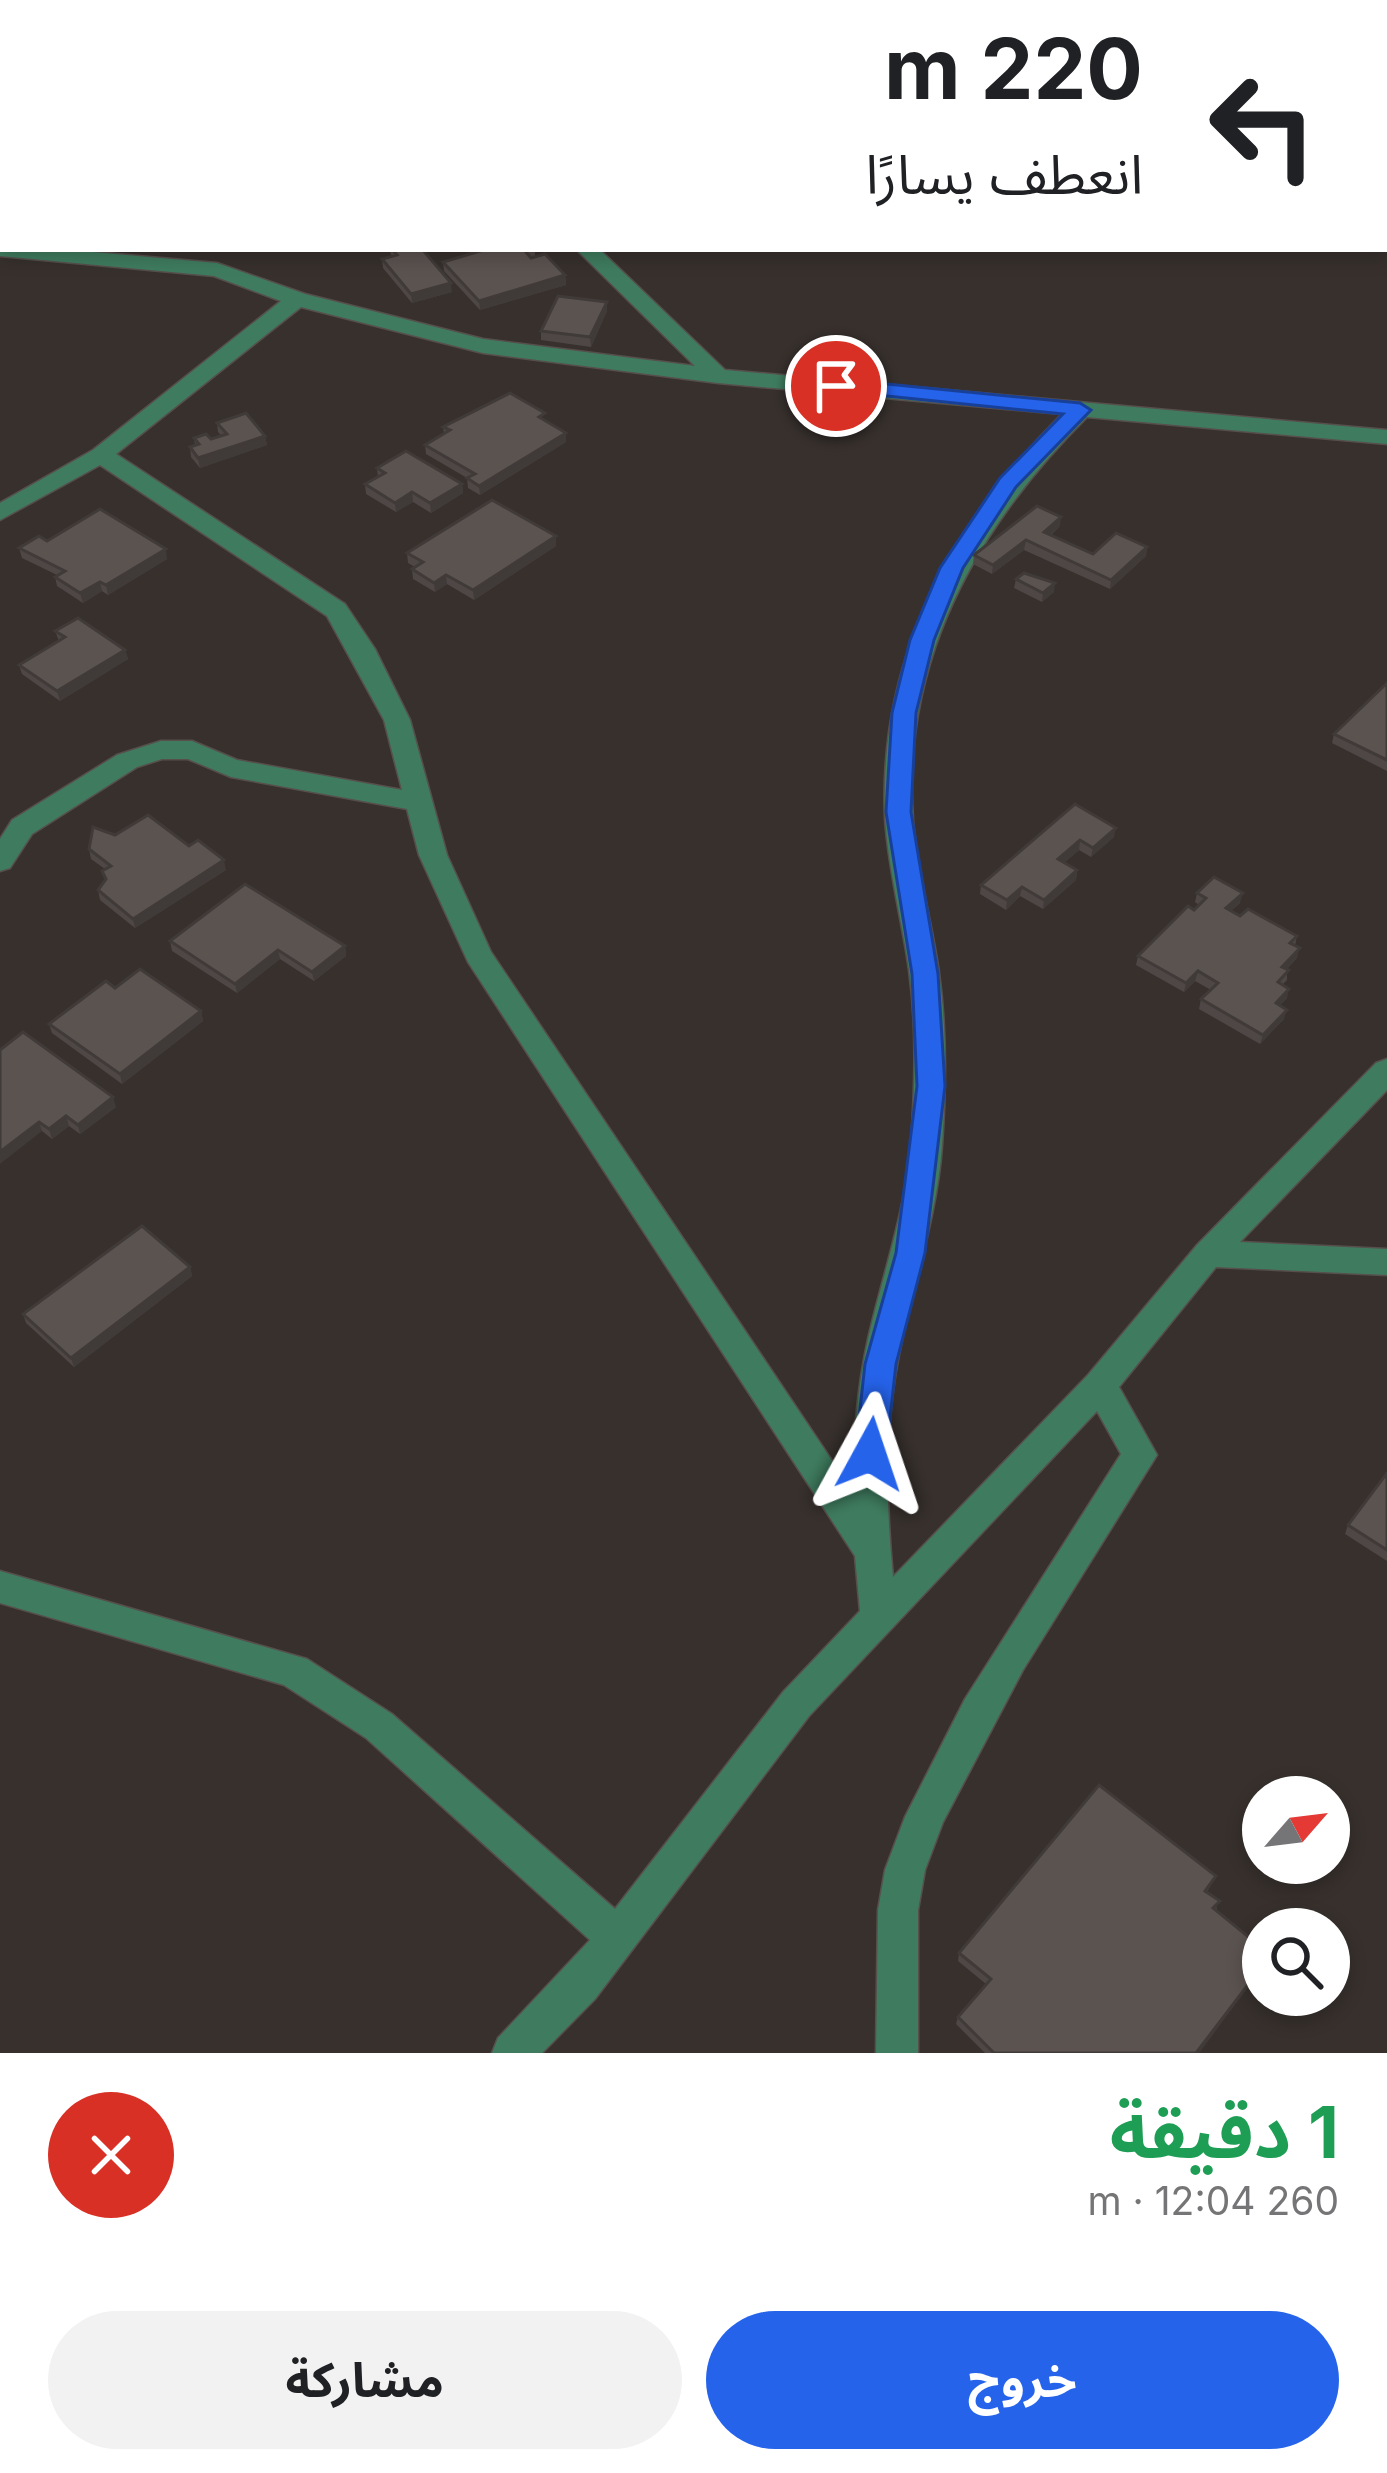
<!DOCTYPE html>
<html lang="ar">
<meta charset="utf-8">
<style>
body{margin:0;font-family:Inter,"Noto Sans Arabic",sans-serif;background:#f2f2f2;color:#202124;direction:rtl;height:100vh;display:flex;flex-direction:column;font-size:45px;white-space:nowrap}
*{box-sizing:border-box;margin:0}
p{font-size:39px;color:#757577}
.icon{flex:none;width:66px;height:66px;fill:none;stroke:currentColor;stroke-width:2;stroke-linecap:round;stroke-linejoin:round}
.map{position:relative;height:2053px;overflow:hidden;direction:ltr}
.sheet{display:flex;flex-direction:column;background:#fff;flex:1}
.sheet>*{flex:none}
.top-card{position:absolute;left:0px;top:0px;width:1389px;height:252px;box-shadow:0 6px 18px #0003;direction:rtl;background:#fff;color:#202124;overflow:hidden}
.needle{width:78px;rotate:62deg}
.tools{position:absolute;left:1242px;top:1776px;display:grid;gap:24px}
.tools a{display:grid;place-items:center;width:108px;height:108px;border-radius:50%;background:#fff;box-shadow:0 6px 18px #0003;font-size:60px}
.pin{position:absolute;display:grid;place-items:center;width:102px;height:102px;color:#fff;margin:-51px;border:6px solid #fff;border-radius:50%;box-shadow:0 3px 12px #0007}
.me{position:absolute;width:132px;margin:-66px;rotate:5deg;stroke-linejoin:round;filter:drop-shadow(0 0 9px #0008)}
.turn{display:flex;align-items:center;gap:42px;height:252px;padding:0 48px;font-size:54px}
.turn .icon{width:156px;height:156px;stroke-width:2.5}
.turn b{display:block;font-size:84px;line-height:102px}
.round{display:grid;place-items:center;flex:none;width:126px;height:126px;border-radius:63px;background:#f2f2f2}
.headline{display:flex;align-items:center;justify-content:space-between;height:204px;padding:0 48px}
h1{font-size:72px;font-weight:700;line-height:90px;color:#1e9e55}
.action{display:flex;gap:24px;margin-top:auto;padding:24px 48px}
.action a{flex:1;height:138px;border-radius:72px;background:#2563eb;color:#fff;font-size:48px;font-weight:700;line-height:138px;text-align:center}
.action a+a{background:#f2f2f2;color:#202124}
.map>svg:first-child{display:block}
</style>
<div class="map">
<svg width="1387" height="2053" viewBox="0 0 1387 2053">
<rect width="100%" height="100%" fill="#37302d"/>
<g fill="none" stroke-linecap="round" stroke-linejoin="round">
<g stroke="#564f4c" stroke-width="3">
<g id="minor">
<path d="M333,0H351L353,3H335Z"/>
<path d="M0,244L3,249H59L217,263L305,294L483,339L695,366L576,249H599L725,370L1387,430V444L1087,417C977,527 901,660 913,820C917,872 932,922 939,973C947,1030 946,1088 942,1146C937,1219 911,1288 898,1360C884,1431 886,1505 893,1577L1088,1375L1197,1245L1376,1063L1387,1059V1090L1240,1242L1387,1249V1275L1216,1267L1119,1387L1157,1455L1023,1670L943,1822L925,1870L918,1910V2053H876L878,1910L885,1870L905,1817L965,1699L1121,1454L1097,1411L809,1716L595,1999L542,2053H492L498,2038L590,1940L366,1738L284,1685L0,1603V1571L307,1659L392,1714L615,1909L783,1692L860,1611L855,1556L468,962L419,855L407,809L231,777L188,759H162L137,767L32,834L10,868L0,871V839L12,820L117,755L161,741H192L237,760L402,790L384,720L327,616L100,465L0,520V503L93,450L281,301L214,276L0,256ZM301,307L483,353L718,383L1062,414C952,524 878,658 885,818C888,869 902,920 909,970C917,1028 915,1086 911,1143C906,1210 883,1273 868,1339C857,1389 853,1441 853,1492L491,952L447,855L410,720L375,649L345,604L116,454Z"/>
</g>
</g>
<use href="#minor" fill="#3f7c5f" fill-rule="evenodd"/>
</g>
<g fill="#4e4745">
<path d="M390,249H422L452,292L412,303L383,268L382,259L391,256Z"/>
<path d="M535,249V257L565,275L566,285L480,310L444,271L443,262Z"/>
<path d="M607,302V311L591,347L541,340V331Z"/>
<path d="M546,421L566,442L480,495L468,488L467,478L426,454L425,445L444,434L443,427Z"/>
<path d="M217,423L265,436L267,445L200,468L191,457L190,447L195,445L194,438L211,439L221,435L218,432Z"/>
<path d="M377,468L462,484L463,493L431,513L413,502L396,512L366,494L365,484L378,477Z"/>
<path d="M1060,526L1051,535L1093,554L1147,547L1146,556L1110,589L1024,550L992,574L973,564L974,555Z"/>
<path d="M556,536V546L474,600L447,584L435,592L413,579L412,569L415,567L408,563L407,553Z"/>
<path d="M47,541L167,559L108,595L102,591L83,603L57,586L55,577L57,575L22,558L19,548Z"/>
<path d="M1016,579L1054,592L1042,602L1014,588Z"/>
<path d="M55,631L125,650L128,659L60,701L22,674L19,665L59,641Z"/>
<path d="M1387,683V771L1332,743L1334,734Z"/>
<path d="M1075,804L1114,837L1091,857L1079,850L1064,863L1077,870L1076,880L1043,909L1020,896L1006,910L980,894L981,885Z"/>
<path d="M115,835L189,846L226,870L135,928L100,900L98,890L105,880L102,871L105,869L91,859L89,849Z"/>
<path d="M1197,893L1240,903L1231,911L1297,936L1295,946L1297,958L1287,969V980L1282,985L1287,998L1280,1005L1284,1019L1260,1044L1199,1009L1201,999L1211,990L1195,981L1184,992L1136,965L1138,956L1199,905L1195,902Z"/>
<path d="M170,941L345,946L346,956L314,981L280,959L237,993L172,951Z"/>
<path d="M115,988L201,1011L203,1021L122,1084L52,1033L49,1024Z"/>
<path d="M0,1050L116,1107L80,1134L69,1126L52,1139L42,1131Z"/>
<path d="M190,1267L192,1276L74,1367L26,1323L23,1314Z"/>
<path d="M1387,1473V1561L1345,1534L1348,1525Z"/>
<path d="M1216,1876L1207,1892L1217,1908L1216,1910L1260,1969L1256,1976L1199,2053H985L956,2024L958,2017L986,1984L958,1961L959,1953Z"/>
</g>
<g fill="#403a38">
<path d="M565,275L566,285L480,310L479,301Z"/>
<path d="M451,283L452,292L412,303L411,294Z"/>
<path d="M607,302V311L591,347L590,337Z"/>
<path d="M566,433V442L480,495L479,486Z"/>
<path d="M265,436L267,445L200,468L198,458Z"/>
<path d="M462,484L463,493L431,513L430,503Z"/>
<path d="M412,492L413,502L396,512L395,503Z"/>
<path d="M1061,517L1060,526L1043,541L1044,532Z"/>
<path d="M556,536V546L474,600L473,590Z"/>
<path d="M1026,540L1024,550L992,574L993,565Z"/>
<path d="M1147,547L1146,556L1110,589L1111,580Z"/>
<path d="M166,549L167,559L108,595L106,585Z"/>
<path d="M446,575L447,584L435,592L434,583Z"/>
<path d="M100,582L102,591L83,603L80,593Z"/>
<path d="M1055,583L1054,592L1042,602L1043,593Z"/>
<path d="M125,650L128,659L60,701L57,691Z"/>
<path d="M1116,828L1114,837L1091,857L1093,848Z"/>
<path d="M1080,840L1079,850L1057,869L1058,859Z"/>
<path d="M224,860L226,870L135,928L133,919Z"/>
<path d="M1077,870L1076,880L1043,909L1044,900Z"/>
<path d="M1022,887L1020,896L1006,910L1007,900Z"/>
<path d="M1243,893L1240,903L1224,918L1226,908Z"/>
<path d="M345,946L346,956L314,981L312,972Z"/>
<path d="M1300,948L1297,958L1280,976L1282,967Z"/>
<path d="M278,950L280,959L237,993L235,984Z"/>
<path d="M1198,971L1195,981L1184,992L1186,983Z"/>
<path d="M1289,989L1287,998L1273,1012L1276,1003Z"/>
<path d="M1287,1010L1284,1019L1260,1044L1263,1035Z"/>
<path d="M201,1011L203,1021L122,1084L120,1074Z"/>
<path d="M113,1097L116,1107L80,1134L78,1125Z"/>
<path d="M66,1116L69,1126L52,1139L49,1129Z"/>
<path d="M39,1122L42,1131L0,1164V1152Z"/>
<path d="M190,1267L192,1276L74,1367L71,1358Z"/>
<path d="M1260,1969L1256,1976L1199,2053H1196Z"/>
</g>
<g fill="#5b5350" stroke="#403a38" stroke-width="3">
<path d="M392,249H422L451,283L411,294L382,259L397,255Z"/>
<path d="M487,249H533L525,251L531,258L545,254L565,275L479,301L443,262Z"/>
<path d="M558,296L607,302L590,337L541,331Z"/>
<path d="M510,393L545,413L539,417L566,433L479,486L467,478L475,474L425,445L450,430L443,427Z"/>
<path d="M246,413L265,436L198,458L190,447L199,444L194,438L206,434L211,439L227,434L217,423Z"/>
<path d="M406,451L462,484L430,503L412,492L395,503L365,484L385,473L377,468Z"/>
<path d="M492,500L556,536L473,590L446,575L434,583L412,569L423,562L407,553Z"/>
<path d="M1037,506L1061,517L1044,532L1093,554L1116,533L1147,547L1111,580L1026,540L993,565L974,555Z"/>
<path d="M100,509L166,549L106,585L100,582L80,593L55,577L65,571L19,548L39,536L47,541Z"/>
<path d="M1024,573L1055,583L1043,593L1016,579Z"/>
<path d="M78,618L125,650L57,691L19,665L65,637L55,631Z"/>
<path d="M1387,683V760L1334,734Z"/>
<path d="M1075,804L1116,828L1093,848L1080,840L1058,859L1077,870L1044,900L1022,887L1007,900L981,885Z"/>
<path d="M148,815L189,846L198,840L224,860L133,919L98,890L106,879L102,871L111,866L89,849L93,827L115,835Z"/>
<path d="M1214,877L1243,893L1226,908L1240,916L1248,909L1297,936L1290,943L1300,948L1282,967L1289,970L1278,982L1289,989L1276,1003L1287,1010L1263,1035L1201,999L1218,983L1198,971L1186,983L1138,956L1188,906L1194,910L1206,898L1197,893Z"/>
<path d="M245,884L345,946L312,972L278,950L235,984L170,941Z"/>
<path d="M140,969L201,1011L120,1074L49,1024L106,981L115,988Z"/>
<path d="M23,1032L113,1097L78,1125L66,1116L49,1129L39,1122L0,1152V1050Z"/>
<path d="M142,1226L190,1267L71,1358L23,1314Z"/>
<path d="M1387,1473V1550L1348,1525Z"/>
<path d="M1099,1785L1216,1876L1205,1891L1220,1901L1213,1908L1256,1943L1260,1969L1196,2053H994L958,2017L991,1979L959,1953Z"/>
</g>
<path fill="#2563eb" stroke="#184099" stroke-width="3" d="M836,379L1080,403L1091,410L1016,487L963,568L934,640L916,713L911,812L938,974L945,1086L925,1253L896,1364L886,1454L881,1464L870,1468L859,1464L855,1454L865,1364L896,1253L917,1086L912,974L886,812L892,713L910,640L940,568L1000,478L1063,414L829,390L826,386Z"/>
</svg>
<div class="tools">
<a><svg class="needle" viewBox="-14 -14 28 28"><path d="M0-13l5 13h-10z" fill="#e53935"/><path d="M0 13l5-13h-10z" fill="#757577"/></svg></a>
<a><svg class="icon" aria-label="search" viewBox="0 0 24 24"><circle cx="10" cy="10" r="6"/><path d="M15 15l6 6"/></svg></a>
</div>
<div class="pin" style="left:836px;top:386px;background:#d93025"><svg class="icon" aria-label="arrive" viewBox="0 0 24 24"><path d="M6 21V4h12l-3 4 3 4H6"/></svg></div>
<svg class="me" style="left:870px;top:1454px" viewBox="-20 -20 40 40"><path d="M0-17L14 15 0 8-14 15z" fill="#2563eb" stroke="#fff" stroke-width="4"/></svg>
<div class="top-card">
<div class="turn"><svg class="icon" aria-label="left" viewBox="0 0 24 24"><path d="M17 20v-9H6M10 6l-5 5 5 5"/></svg><div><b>220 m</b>انعطف يسارًا</div></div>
</div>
</div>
<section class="sheet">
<div class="headline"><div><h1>1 دقيقة</h1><p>260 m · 12:04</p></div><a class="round" style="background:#d93025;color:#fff"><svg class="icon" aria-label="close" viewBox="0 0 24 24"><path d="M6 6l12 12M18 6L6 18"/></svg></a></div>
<div class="action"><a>خروج</a><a>مشاركة</a></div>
</section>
